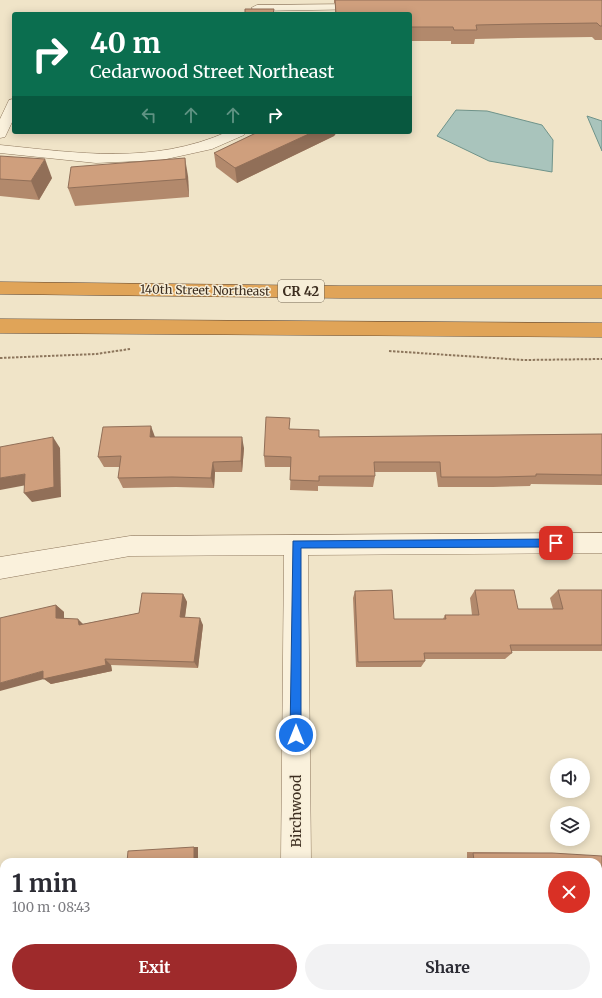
<!DOCTYPE html>
<meta charset="utf-8">
<style>
body{margin:0;font-family:Merriweather,serif;background:#f2f2f3;color:#2b2b33;height:100vh;display:flex;flex-direction:column;font-size:15px;white-space:nowrap}
*{box-sizing:border-box;margin:0}
p{font-size:13px;color:#7c7c81}
.icon{flex:none;width:22px;height:22px;fill:none;stroke:currentColor;stroke-width:2;stroke-linecap:round;stroke-linejoin:round}
.map{position:relative;flex:1;overflow:hidden}
.panel{position:absolute;left:0px;top:858px;width:602px;height:140px;display:flex;flex-direction:column;background:#fff;border-radius:12px 12px 0 0;box-shadow:0 2px 10px #0003}
.panel>*{flex:none}
.guide{position:absolute;left:12px;top:12px;width:400px;height:122px;border-radius:4px;box-shadow:0 2px 10px #0003;background:#0b6e4f;color:#fff;overflow:hidden}
.controls{position:absolute;left:550px;top:758px;display:grid;gap:8px}
.controls a{display:grid;place-items:center;width:40px;height:40px;border-radius:50%;background:#fff;box-shadow:0 2px 10px #0003;font-size:20px}
.pin{position:absolute;display:grid;place-items:center;width:34px;height:34px;color:#fff;margin:-17px;border-radius:8px;box-shadow:0 2px 6px #0006}
.me{position:absolute;width:44px;margin:-22px;rotate:0deg;stroke-linejoin:round;filter:drop-shadow(0 0 3px #0008)}
.turn{display:flex;align-items:center;gap:14px;height:84px;padding:0 12px;font-size:18px}
.turn .icon{width:52px;height:52px;stroke-width:2.5}
.turn b{display:block;font-size:28px;line-height:34px}
.lanes{display:flex;align-items:center;height:38px;padding:0 12px;background:#0003;justify-content:center;gap:20px;direction:ltr}
.lanes .off{opacity:.35}
.round{display:grid;place-items:center;flex:none;width:42px;height:42px;border-radius:21px;background:#f2f2f3}
.overview{display:flex;align-items:center;justify-content:space-between;height:68px;padding:0 12px}
h1{font-size:24px;font-weight:700;line-height:30px}
.button{display:flex;gap:8px;margin-top:auto;padding:8px 12px}
.button a{flex:1;height:46px;border-radius:24px;background:#9e2a2b;color:#fff;font-size:16px;font-weight:700;line-height:46px;text-align:center}
.button a+a{background:#f2f2f3;color:#2b2b33}
.map>svg:first-child{display:block}
</style>
<div class="map">
<svg width="602" height="998" viewBox="0 0 602 998">
<rect width="100%" height="100%" fill="#f0e4c8"/>
<g fill="#a9c4bc" stroke="#6f938a">
<path d="M456,110L487,111L542,125L553,140L552,172L489,161L437,136Z"/>
<path d="M587,116L602,121V151Z"/>
</g>
<g fill="none" stroke-linecap="round" stroke-linejoin="round">
<g stroke="#8d765c" stroke-width="1">
<g id="minor">
<path d="M364,4L370,7L368,9L257,11L251,8L257,5Z"/>
<path d="M14,99V118L5,137L0,138V119L9,100Z"/>
<path d="M227,132H246L244,135L212,149L162,160L96,163L0,153V145C79,153 152,165 227,132Z"/>
<path d="M602,533V553L308,555L311,862H281L284,555L130,556L0,579V557L130,536Z"/>
<rect x="279" y="994" width="32" height="4"/>
</g>
</g>
<g stroke="#5b4430" stroke-width="1">
<g id="highway">
<path d="M0,282L341,286H602V298H341L0,294Z"/>
<path d="M0,319L602,323V337L0,333Z"/>
</g>
</g>
<g stroke="#8d765c" stroke-width="2" stroke-dasharray="2.5 1.5" stroke-linecap="butt">
<path d="M389,351L524,360L602,359"/>
<path d="M0,358L96,354L130,349"/>
</g>
<use href="#minor" fill="#faf1dc" fill-rule="evenodd"/>
<use href="#highway" fill="#e0a458" fill-rule="evenodd"/>
</g>
<g fill="#b2896c">
<path d="M334,0H602V40H595L592,37L518,38L475,39L474,44H451V41H410V14H335V3H334Z"/>
<path d="M258,132H337L334,136L237,183L216,167L214,153Z"/>
<path d="M0,156L52,178L39,200L0,196Z"/>
<path d="M188,176L189,197L75,206L68,188Z"/>
<path d="M290,429L319,437L602,434V485L531,484L530,486L493,487H438L436,472H374L375,476L373,487L318,486V491L290,490L291,467H265L264,456Z"/>
<path d="M155,437L244,448L242,472H215L214,488L176,487L123,488L118,478L120,467H104L98,457Z"/>
<path d="M475,590L518,609H553L550,598L558,590H602V651H512V653L505,659H425V661L421,667H356L353,598L355,591L394,619H443L445,615H472L470,598Z"/>
<path d="M183,594L187,602L185,617L203,625L198,668L111,665L112,671L51,684L44,679L56,605L64,612V618L83,624L139,613Z"/>
<path d="M467,852L542,853L598,862H359V861L467,860Z"/>
</g>
<g fill="#916f58">
<path d="M313,132H337L334,136L237,183L235,168Z"/>
<path d="M185,158L188,176L189,197L186,179Z"/>
<path d="M45,159L52,178L39,200L31,181Z"/>
<path d="M151,426L155,437L154,448L150,437Z"/>
<path d="M53,437L60,448L61,497L32,502L24,493Z"/>
<path d="M242,437L244,448L242,472L241,461Z"/>
<path d="M213,462L215,472L214,488L211,478Z"/>
<path d="M25,474L32,484L0,490V478Z"/>
<path d="M183,594L187,602L184,624L180,617Z"/>
<path d="M56,605L64,612V625L56,618Z"/>
<path d="M200,618L203,625L198,668L194,662Z"/>
<path d="M78,619L85,626L79,625Z"/>
<path d="M105,659L111,665L112,671L51,684L44,679L0,691V683L43,671Z"/>
<rect x="194" y="847" width="4" height="15"/>
</g>
<g fill="#cf9f7d" stroke="#916f58">
<path d="M335,0H602V26H600L597,23L522,24L476,25L477,30H454L453,27H410V14H336Z"/>
<path d="M245,9H274L273,14H245Z"/>
<path d="M258,132H313L235,168L214,153Z"/>
<path d="M0,156L45,159L31,181L0,179Z"/>
<path d="M185,158L186,179L68,188L71,167Z"/>
<path d="M266,417L290,418L289,429L319,430V437L602,434V475L536,474V476L498,477H441L440,462H374L375,476H319V481L290,480L291,457L264,456Z"/>
<path d="M151,426L150,437H242L241,461L213,462L211,478L172,477L118,478L121,456L98,457L103,427Z"/>
<path d="M53,437L54,487L24,493L25,474L0,478V447Z"/>
<path d="M392,590L394,619H446L445,615H479L475,590H514L518,609H563L558,590H602V645H510L512,653H424L425,661L358,662L355,591Z"/>
<path d="M142,593L183,594L180,617L200,618L194,662L105,659L106,665L43,679V671L0,683V618L56,605V618L78,619L79,625L139,613Z"/>
<path d="M194,847V862H127L128,851Z"/>
<path d="M473,853H552L602,856V952H598V862H361L474,860Z"/>
<path d="M4,880V941L0,942V881Z"/>
</g>
<path fill="#1a73e8" stroke="#114b97" d="M556,539L561,543L556,547L301,548V735L300,739L296,740L292,739L290,735L293,541Z"/>
<g text-anchor="middle" dominant-baseline="central" stroke-width="3" stroke-linejoin="round" paint-order="stroke">
<g font-size="12" fill="#3d2e20" stroke="#f7eed8">
<text transform="translate(205 290) rotate(1)">140th Street Northeast</text>
</g>
<rect fill="#f7eed8" stroke="#756857" stroke-width="1" x="278" y="280" width="46" height="22" rx="3"/>
<g font-size="13" font-weight="bold" fill="#3d2e20">
<text x="301" y="291">CR 42</text>
</g>
<g font-size="14" fill="#3d2e20" stroke="#f7eed8">
<text transform="translate(296 811) rotate(-90)">Birchwood</text>
</g>
</g>
</svg>
<div class="controls">
<a><svg class="icon" aria-label="sound" viewBox="0 0 24 24"><path d="M4 9h4l5-4v14l-5-4H4zM17 9q2 3 0 6"/></svg></a>
<a><svg class="icon" aria-label="layers" viewBox="0 0 24 24"><path d="M12 4l9 5-9 5-9-5zM3 14l9 5 9-5"/></svg></a>
</div>
<div class="pin" style="left:556px;top:543px;background:#d93025"><svg class="icon" aria-label="arrive" viewBox="0 0 24 24"><path d="M6 21V4h12l-3 4 3 4H6"/></svg></div>
<svg class="me" style="left:296px;top:735px" viewBox="-20 -20 40 40"><circle r="17" fill="#1a73e8" stroke="#fff" stroke-width="3"/><path d="M0-11L8 9 0 5-8 9z" fill="#fff"/></svg>
<div class="guide">
<div class="turn"><svg class="icon" aria-label="right" viewBox="0 0 24 24"><path d="M7 20v-9h11M14 6l5 5-5 5"/></svg><div><b>40 m</b>Cedarwood Street Northeast</div></div>
<div class="lanes"><svg class="icon off" aria-label="left" viewBox="0 0 24 24"><path d="M17 20v-9H6M10 6l-5 5 5 5"/></svg><svg class="icon off" aria-label="ahead" viewBox="0 0 24 24"><path d="M12 20V5M6 11l6-6 6 6"/></svg><svg class="icon off" aria-label="ahead" viewBox="0 0 24 24"><path d="M12 20V5M6 11l6-6 6 6"/></svg><svg class="icon" aria-label="right" viewBox="0 0 24 24"><path d="M7 20v-9h11M14 6l5 5-5 5"/></svg></div>
</div>
<section class="panel">
<div class="overview"><div><h1>1 min</h1><p>100 m · 08:43</p></div><a class="round" style="background:#d93025;color:#fff"><svg class="icon" aria-label="close" viewBox="0 0 24 24"><path d="M6 6l12 12M18 6L6 18"/></svg></a></div>
<div class="button"><a>Exit</a><a>Share</a></div>
</section>
</div>
